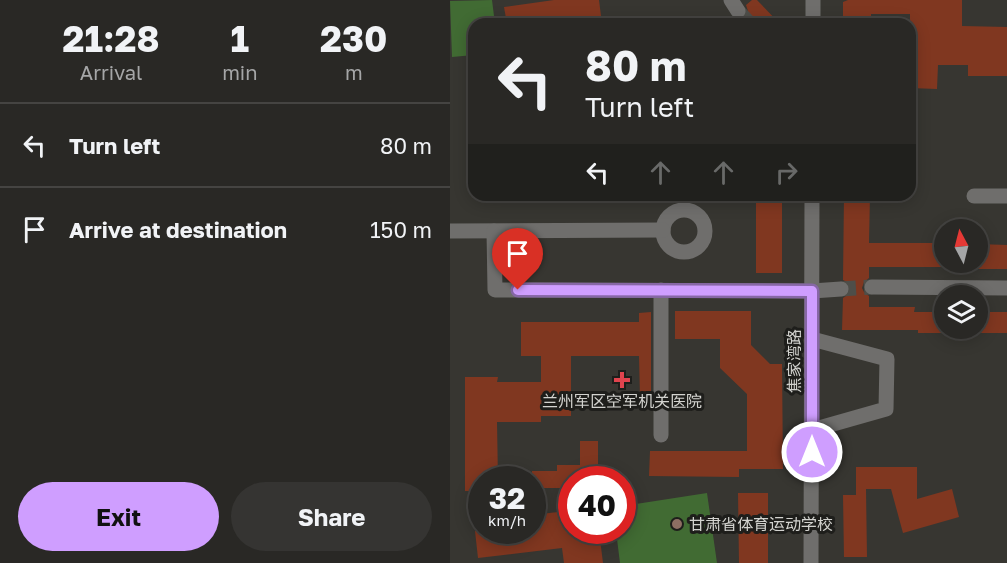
<!DOCTYPE html>
<meta charset="utf-8">
<style>
body{margin:0;font-family:"Golos Text","Noto Sans SC",sans-serif;background:#353432;color:#f1f3f6;height:100vh;display:flex;flex-direction:column;font-size:22px;white-space:nowrap}
*{box-sizing:border-box;margin:0}
p{font-size:20px;color:#a5a6a7}
.icon{flex:none;width:33px;height:33px;fill:none;stroke:currentColor;stroke-width:2;stroke-linecap:round;stroke-linejoin:round}
.map{position:relative;flex:1;overflow:hidden}
.sheet{display:flex;flex-direction:column;background:#292825;width:450px}
.sheet>*{flex:none}
.banner{position:absolute;left:18px;top:18px;width:448px;height:183px;border-radius:18px;box-shadow:0 3px 15px #0003,0 0 0 2px #454442;background:#292825;color:#f1f3f6;overflow:hidden}
.needle{width:39px;rotate:353deg}
.buttons{position:absolute;left:484px;top:219px;display:grid;gap:12px}
.buttons a{display:grid;place-items:center;width:54px;height:54px;border-radius:50%;background:#292825;box-shadow:0 3px 15px #0003,0 0 0 2px #454442;font-size:30px}
.speed{position:absolute;left:18px;top:466px;display:flex;gap:12px;font-size:30px;font-weight:700;text-align:center}
.speed>*{display:grid;place-content:center;width:78px;height:78px;border-radius:50%;background:#292825;box-shadow:0 3px 15px #0003,0 0 0 2px #454442;line-height:1}
.speed small{font-size:15px;font-weight:400}
.speed .limit{border:9px solid #d22;background:#fff;color:#111}
.pin{position:absolute;display:grid;place-items:center;width:51px;height:51px;color:#fff;margin:-62px -26px;border-radius:50% 50% 50% 0;rotate:-45deg;box-shadow:0 0 6px #0007}
.pin .icon{rotate:45deg}
.me{position:absolute;width:66px;margin:-33px;rotate:0deg;stroke-linejoin:round;filter:drop-shadow(0 0 4px #0008)}
.turn{display:flex;align-items:center;gap:21px;height:126px;padding:0 18px;font-size:27px}
.turn .icon{width:78px;height:78px;stroke-width:2.5}
.turn b{display:block;font-size:42px;line-height:51px}
.lanes{display:flex;align-items:center;height:57px;padding:0 18px;background:#0003;justify-content:center;gap:30px;direction:ltr}
.lanes .off{opacity:.35}
.eta{display:flex;justify-content:space-evenly;align-items:center;height:102px;text-align:center}
.eta b{font-size:36px;font-weight:700;line-height:42px}
.cta{display:flex;gap:12px;margin-top:auto;padding:12px 18px}
.cta a{flex:1;height:69px;border-radius:36px;background:#cf9eff;color:#111;font-size:24px;font-weight:700;line-height:69px;text-align:center}
.cta a+a{background:#353432;color:#f1f3f6}
ul{padding:0;list-style:none}
li{display:flex;align-items:center;gap:18px;height:84px;padding:0 18px;border-top:2px solid #454442}
li div{flex:1}
li b{display:block;font-size:22px}
li em{font-style:normal}
main{display:flex;flex:1;min-height:0}
.map>svg:first-child{display:block}
</style>
<main>
<section class="sheet">
<div class="eta">
<div><b>21:28</b><p>Arrival</p></div>
<div><b>1</b><p>min</p></div>
<div><b>230</b><p>m</p></div>
</div>
<ul>
<li><svg class="icon" aria-label="left" viewBox="0 0 24 24"><path d="M17 20v-9H6M10 6l-5 5 5 5"/></svg><div><b>Turn left</b></div><em>80 m</em></li>
<li><svg class="icon" aria-label="arrive" viewBox="0 0 24 24"><path d="M6 21V4h12l-3 4 3 4H6"/></svg><div><b>Arrive at destination</b></div><em>150 m</em></li>
</ul>
<div class="cta"><a>Exit</a><a>Share</a></div>
</section>
<div class="map">
<svg width="557" height="563" viewBox="0 0 557 563">
<rect width="100%" height="100%" fill="#373631"/>
<g fill="#416b33">
<path d="M42,0L45,24H24V55L2,57L0,1Z"/>
<path d="M257,493L267,563H170L166,531H172L173,506Z"/>
</g>
<g fill="#803720">
<path d="M104,0H149L152,24H57L54,7Z"/>
<path d="M302,0H307L330,24H277L282,19L288,21L294,19L298,11L296,5Z"/>
<path d="M398,0H512V26L557,27V76H518V65H488L487,89L460,88V14H421V24H393V2Z"/>
<rect x="306" y="195" width="26" height="78"/>
<path d="M394,195H420L419,243H495V267H419V278L414,282L412,288L414,292L419,296V307H465L464,312H495V333H468V330H392L393,298L399,294L401,289L399,283L393,280Z"/>
<path d="M528,244L557,245V269H528Z"/>
<path d="M225,311H301V345L320,364H332L333,469H289V477L199,476L200,451H297V394L270,368V339H225Z"/>
<path d="M201,312V398H190L189,356H121V416H91V422H47L48,480H32V491H15V377H48L47,382H91V356H71V322H189V313Z"/>
<rect x="528" y="312" width="29" height="21"/>
<path d="M130,441H148V480H122V483H116V488H82V471H107V465H130Z"/>
<path d="M406,467H467V499L502,489L509,517L453,533L441,489H416L417,557H394L393,495H406Z"/>
<path d="M288,493H318V563H289Z"/>
<path d="M122,508V531H149L153,563H114L112,548L28,558L25,531H82V515L108,512V509Z"/>
</g>
<g fill="none" stroke-linecap="round" stroke-linejoin="round">
<g stroke="#4e4e49" stroke-width="15" stroke-dasharray="15 8" stroke-linecap="butt">
<path d="M288,11L300,24"/>
<path d="M391,289L422,287"/>
</g>
<g stroke="#6f6e6c" stroke-width="15">
<path d="M281,0L288,11"/>
<path d="M363,24V0"/>
<path d="M524,196H557"/>
<circle cx="234" cy="231" r="21"/>
<path d="M0,231L213,230"/>
<path d="M44,231L45,290L362,291L391,289"/>
<path d="M422,287L557,288"/>
<path d="M211,290V435"/>
<path d="M362,430L436,409L437,359L362,339"/>
<path d="M361,563L362,195"/>
</g>
</g>
<g fill="none" stroke-linecap="round" stroke-linejoin="round">
<g stroke="#8767a6" stroke-width="15">
<path id="route" d="M68,290L362,291V452"/>
</g>
<use href="#route" stroke="#cf9eff" stroke-width="10"/>
</g>
<path fill="#e0444e" stroke="#1e1e1b" stroke-width="2" d="M169 371h6v6h6v6h-6v6h-6v-6h-6v-6h6z"/>
<circle fill="#8d6e63" stroke="#1e1e1b" stroke-width="2" cx="227" cy="524" r="6"/>
<g text-anchor="middle" dominant-baseline="central" stroke-width="6" stroke-linejoin="round" paint-order="stroke">
<g font-size="16" fill="#d3d3cf" stroke="#1e1e1b">
<text transform="translate(344 361) rotate(-90)">焦家湾路</text>
</g>
<g font-size="16" fill="#d3d3cf" stroke="#1e1e1b">
<text x="172" y="401">兰州军区空军机关医院</text>
<text x="239" y="524" text-anchor="start">甘肃省体育运动学校</text>
</g>
</g>
</svg>
<div class="buttons">
<a><svg class="needle" viewBox="-14 -14 28 28"><path d="M0-13l5 13h-10z" fill="#e53935"/><path d="M0 13l5-13h-10z" fill="#a5a6a7"/></svg></a>
<a><svg class="icon" aria-label="layers" viewBox="0 0 24 24"><path d="M12 4l9 5-9 5-9-5zM3 14l9 5 9-5"/></svg></a>
</div>
<div class="speed"><div>32<small>km/h</small></div><div class="limit">40</div></div>
<div class="pin" style="left:68px;top:290px;background:#d93025"><svg class="icon" aria-label="arrive" viewBox="0 0 24 24"><path d="M6 21V4h12l-3 4 3 4H6"/></svg></div>
<svg class="me" style="left:362px;top:452px" viewBox="-20 -20 40 40"><circle r="17" fill="#cf9eff" stroke="#fff" stroke-width="3"/><path d="M0-11L8 9 0 5-8 9z" fill="#fff"/></svg>
<div class="banner">
<div class="turn"><svg class="icon" aria-label="left" viewBox="0 0 24 24"><path d="M17 20v-9H6M10 6l-5 5 5 5"/></svg><div><b>80 m</b>Turn left</div></div>
<div class="lanes"><svg class="icon" aria-label="left" viewBox="0 0 24 24"><path d="M17 20v-9H6M10 6l-5 5 5 5"/></svg><svg class="icon off" aria-label="ahead" viewBox="0 0 24 24"><path d="M12 20V5M6 11l6-6 6 6"/></svg><svg class="icon off" aria-label="ahead" viewBox="0 0 24 24"><path d="M12 20V5M6 11l6-6 6 6"/></svg><svg class="icon off" aria-label="right" viewBox="0 0 24 24"><path d="M7 20v-9h11M14 6l5 5-5 5"/></svg></div>
</div>
</div>
</main>
